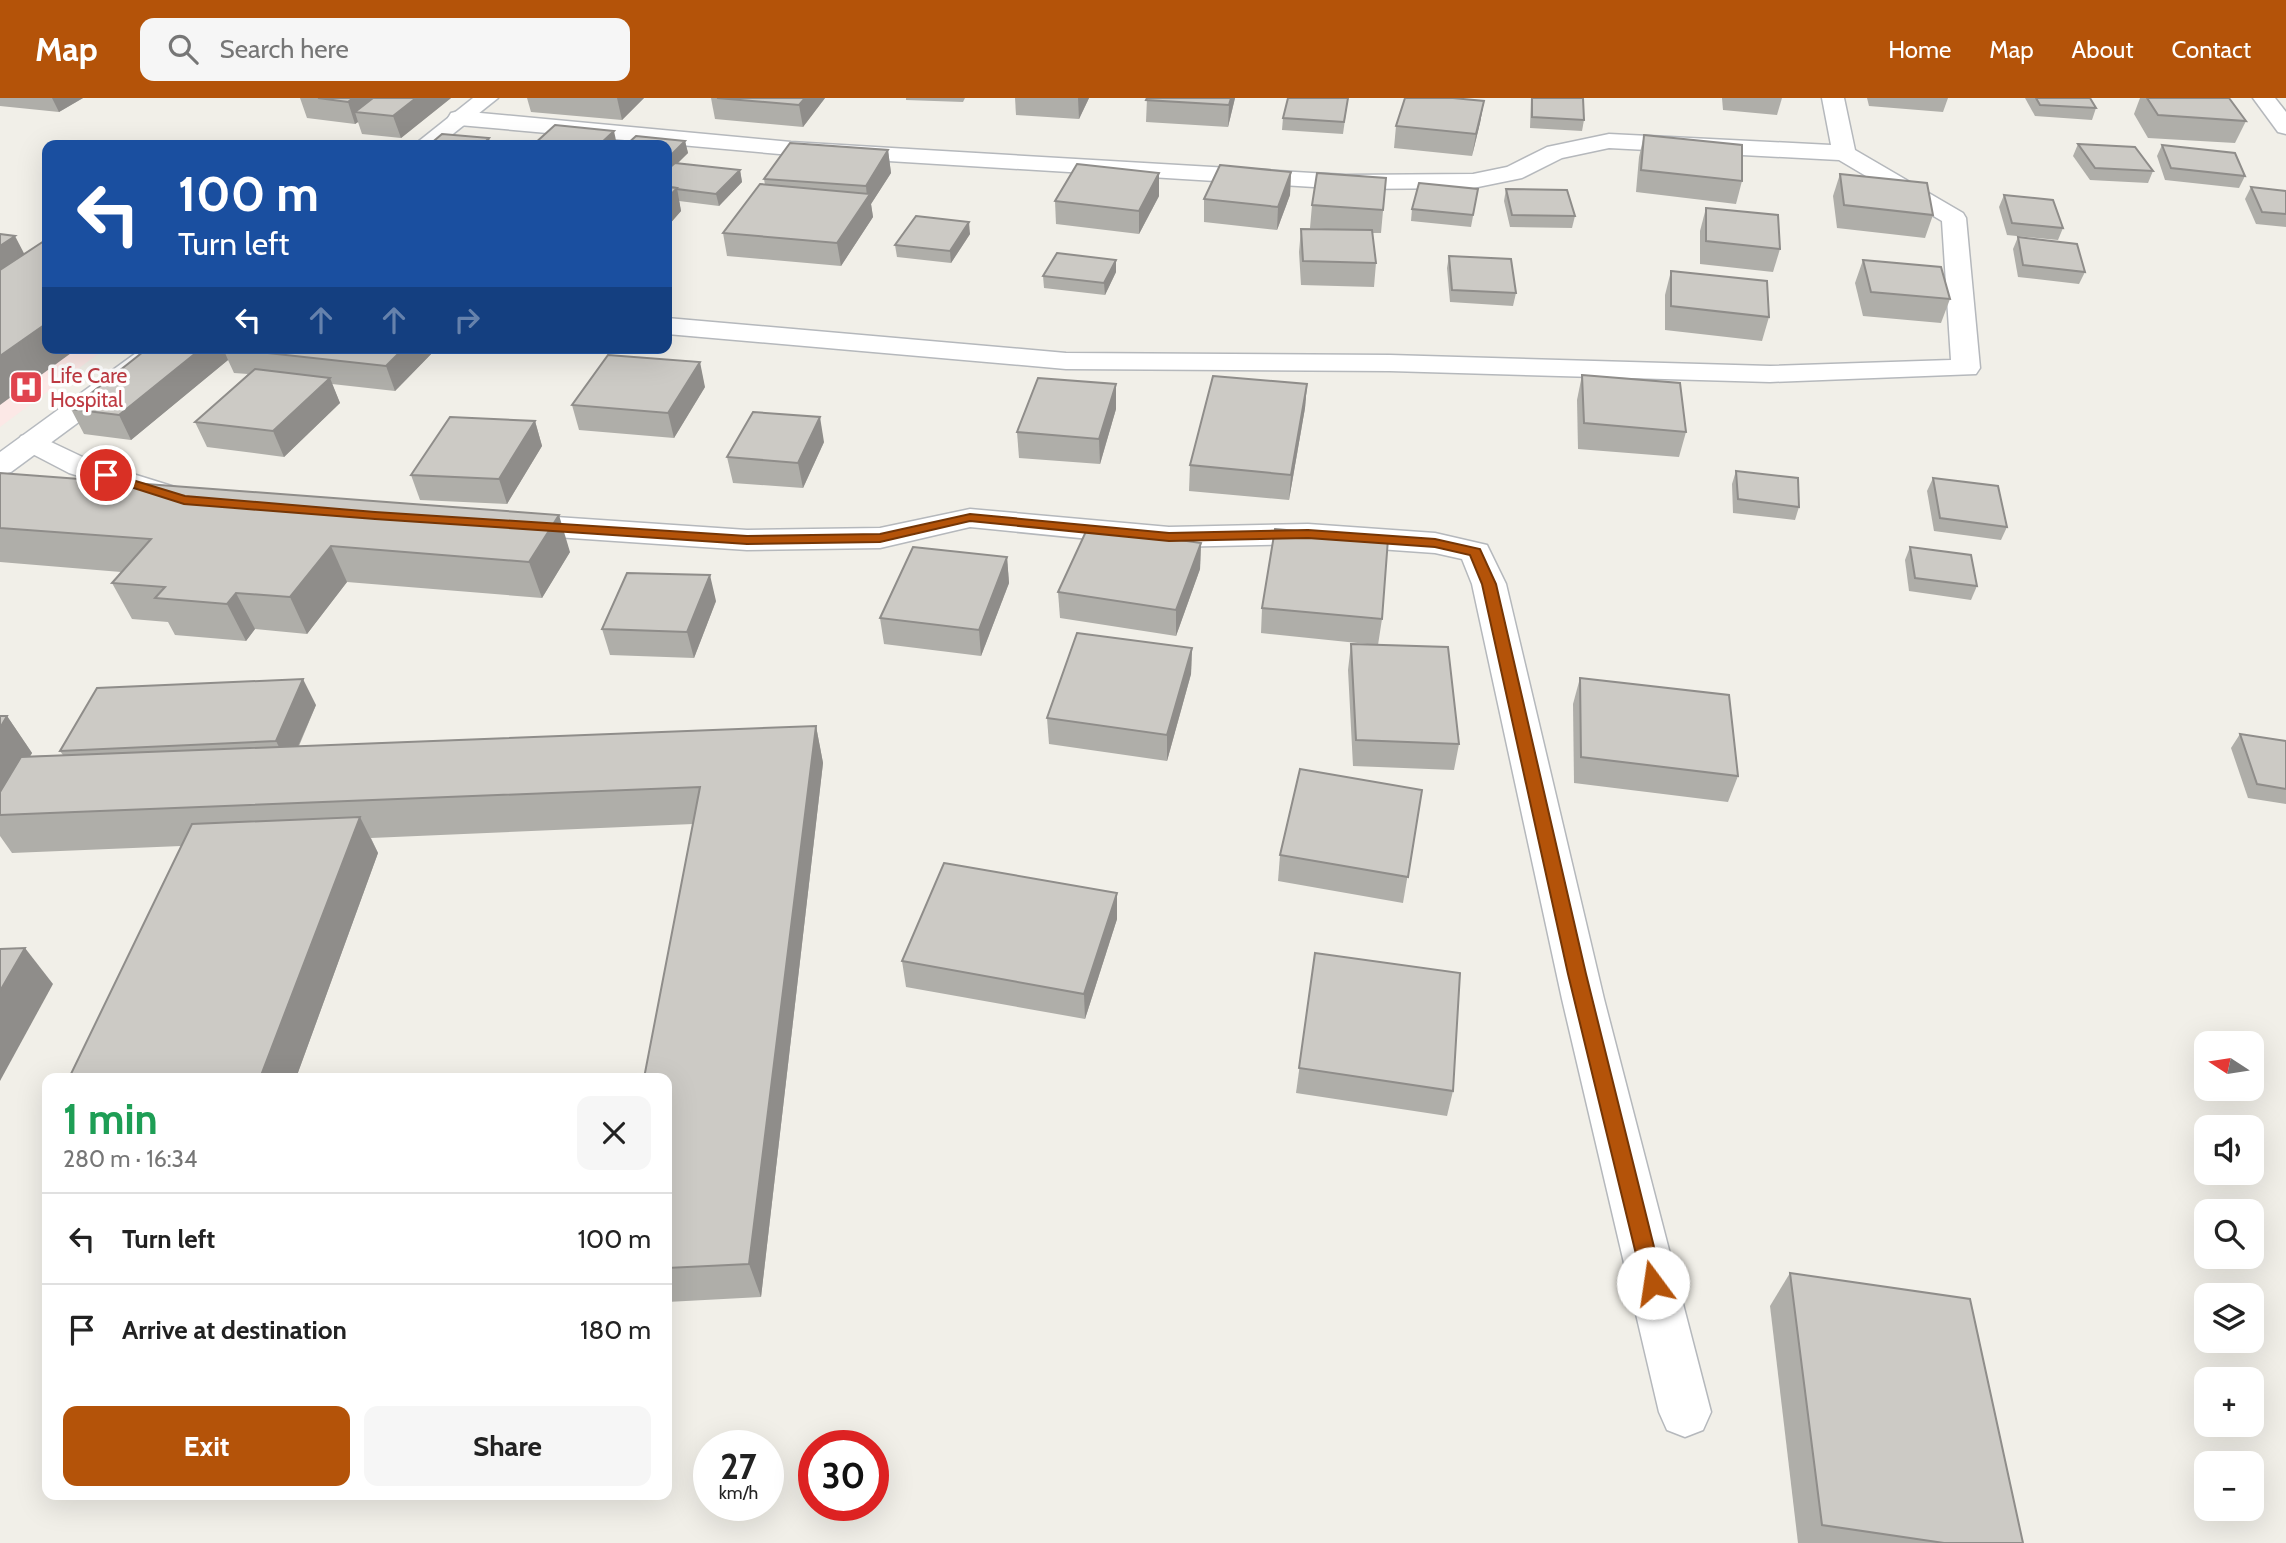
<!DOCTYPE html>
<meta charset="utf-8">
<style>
body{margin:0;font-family:Cabin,sans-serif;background:#f6f6f6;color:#222;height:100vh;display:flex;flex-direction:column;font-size:26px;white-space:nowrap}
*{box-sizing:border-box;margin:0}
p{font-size:23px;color:#767676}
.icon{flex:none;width:38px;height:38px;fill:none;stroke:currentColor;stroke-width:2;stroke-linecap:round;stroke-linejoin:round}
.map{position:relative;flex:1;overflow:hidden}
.panel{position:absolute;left:42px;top:975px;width:630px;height:427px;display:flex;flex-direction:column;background:#fff;border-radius:14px;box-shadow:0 7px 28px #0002}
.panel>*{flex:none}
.hud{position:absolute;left:42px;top:42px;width:630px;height:214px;border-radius:14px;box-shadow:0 7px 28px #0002;background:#1a4fa0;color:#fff;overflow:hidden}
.needle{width:46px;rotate:282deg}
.controls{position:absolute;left:2194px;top:933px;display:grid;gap:14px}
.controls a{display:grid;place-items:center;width:70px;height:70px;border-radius:14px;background:#fff;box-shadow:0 7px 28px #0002;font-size:35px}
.speed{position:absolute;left:693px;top:1332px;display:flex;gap:14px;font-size:35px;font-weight:700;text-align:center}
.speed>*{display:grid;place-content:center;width:91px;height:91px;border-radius:50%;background:#fff;box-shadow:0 7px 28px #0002;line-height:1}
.speed small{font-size:18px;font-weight:400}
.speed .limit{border:10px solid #d22;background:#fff;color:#111}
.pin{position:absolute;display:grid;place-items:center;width:60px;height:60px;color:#fff;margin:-30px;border:4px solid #fff;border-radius:50%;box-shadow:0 2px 7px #0007}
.me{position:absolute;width:77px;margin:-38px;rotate:346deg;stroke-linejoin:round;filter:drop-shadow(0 0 5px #0008)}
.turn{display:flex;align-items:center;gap:24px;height:147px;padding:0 21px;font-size:32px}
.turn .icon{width:91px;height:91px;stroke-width:2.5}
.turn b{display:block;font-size:49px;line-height:60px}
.lanes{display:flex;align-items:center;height:66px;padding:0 21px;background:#0003;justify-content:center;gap:35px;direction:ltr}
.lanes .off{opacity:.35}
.round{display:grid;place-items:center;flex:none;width:74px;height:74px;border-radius:14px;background:#f6f6f6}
.headline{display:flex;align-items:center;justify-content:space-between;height:119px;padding:0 21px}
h1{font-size:42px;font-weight:700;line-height:52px;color:#1e9e55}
.primary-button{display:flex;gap:14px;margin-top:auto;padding:14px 21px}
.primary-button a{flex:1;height:80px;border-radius:14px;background:#b45309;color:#fff;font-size:28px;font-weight:700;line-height:80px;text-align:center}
.primary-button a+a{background:#f6f6f6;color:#222}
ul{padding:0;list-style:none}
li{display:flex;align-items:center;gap:21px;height:91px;padding:0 21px;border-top:2px solid #e0e0e0}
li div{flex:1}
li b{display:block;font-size:26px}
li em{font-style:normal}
header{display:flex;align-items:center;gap:42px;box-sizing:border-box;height:98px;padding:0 35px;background:#b45309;color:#fff}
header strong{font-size:33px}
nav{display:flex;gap:38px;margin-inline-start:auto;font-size:24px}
.search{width:490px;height:63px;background:#f6f6f6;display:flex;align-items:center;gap:18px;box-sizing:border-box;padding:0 24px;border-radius:14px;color:#767676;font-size:26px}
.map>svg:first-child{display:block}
</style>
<header>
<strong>Map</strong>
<div class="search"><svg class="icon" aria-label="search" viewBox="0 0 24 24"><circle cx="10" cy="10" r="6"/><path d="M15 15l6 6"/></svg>Search here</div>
<nav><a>Home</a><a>Map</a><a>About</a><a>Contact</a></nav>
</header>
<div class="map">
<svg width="2286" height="1445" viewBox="0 0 2286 1445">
<rect width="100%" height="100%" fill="#f1efe8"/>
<path fill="#fce8e6" d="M0,209L47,250H106L0,329Z"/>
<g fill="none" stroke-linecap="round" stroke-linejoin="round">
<g stroke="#b5b8bc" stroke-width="3">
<g id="street">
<path d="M1822,0H1844L1855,52L1963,115L1966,120L1980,270L1976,276L1770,284L1390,273L1066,271L667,236V220L1066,255L1390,257L1770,268L1951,262L1942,123L1839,62L1609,50L1562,60L1522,80L1473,90L1346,91L791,57L459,27L451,25L448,20L451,15L459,13L791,44L1346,77L1473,76L1507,69L1547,49L1609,36L1831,47Z"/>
<path d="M2253,0H2275L2286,14V36L2278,34Z"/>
<path d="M32,335L91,363L191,394L196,401L191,408L180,410L69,375L21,350L17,344L21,338Z"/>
<path d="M970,411L1169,429L1308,426L1435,435L1487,447L1506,486L1604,901L1711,1314L1703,1332L1685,1339L1667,1332L1659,1314L1562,901L1472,486L1462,461L1435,455L1308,446L1169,449L970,429L880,450L747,452L512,436L501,433L496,426L501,419L512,416L747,432L880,430Z"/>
</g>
</g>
<g stroke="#b6babf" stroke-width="3">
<g id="secondary">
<path d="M473,0H498L439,47H414Z"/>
<path d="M143,250H175L171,256L11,374L0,377V354Z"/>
</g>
</g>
<use href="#street" fill="#fff" fill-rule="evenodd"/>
<use href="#secondary" fill="#fff" fill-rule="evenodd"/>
</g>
<g fill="#afaea9">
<path d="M0,0H83L59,14L0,8Z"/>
<path d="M300,0H451L401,40L362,36L358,24L355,26L307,20Z"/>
<path d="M527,0H644L622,22L531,14Z"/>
<path d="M711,0H825L803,29L715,21Z"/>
<path d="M906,0H965L963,4L906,2Z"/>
<path d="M1015,0H1089L1079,21L1016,17Z"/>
<path d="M1147,0H1235L1228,29L1146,24Z"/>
<path d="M1348,0L1343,36L1282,32L1283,20Z"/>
<path d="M1531,0H1583L1584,22L1582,33L1530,30Z"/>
<path d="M1722,0H1782L1777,17L1723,12Z"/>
<path d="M1867,0H1948L1943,14L1869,8Z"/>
<path d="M2025,0H2090L2096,10L2092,22L2035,18Z"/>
<path d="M2140,0H2229L2246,23L2235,45L2148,40L2134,16Z"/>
<path d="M1484,3L1480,25L1472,58L1394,50L1396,28Z"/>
<path d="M1644,37L1742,83L1736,106L1636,94L1639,59Z"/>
<path d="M685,43L688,55L677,65L740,72L742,84L719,108L679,103L681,113L667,129V47Z"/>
<path d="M2078,46L2153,73L2148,85L2090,82L2073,58Z"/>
<path d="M2162,47L2245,78L2239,90L2165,82L2157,58Z"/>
<path d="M888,52L891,75L871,106L873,119L841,168L727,158L723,135L765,87L764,81Z"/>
<path d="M1291,74L1290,97L1277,132L1204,124V101Z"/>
<path d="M1159,75V98L1139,136L1056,126L1055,103Z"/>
<path d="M1840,76L1933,117L1925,140L1837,130L1833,98Z"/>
<path d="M1386,80L1381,135H1372L1376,165L1374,189L1301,187L1299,154L1301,131H1325L1310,130L1312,107Z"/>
<path d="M2251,89L2286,93V129L2256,126L2245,101Z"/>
<path d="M1478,91L1471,129L1411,123L1412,111Z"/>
<path d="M1506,91L1575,118L1572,130L1510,129L1504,103Z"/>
<path d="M2004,97L2063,130L2058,142L2007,137L1999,109Z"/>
<path d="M1706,110L1780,151L1773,174L1700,166V133Z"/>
<path d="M970,136L951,165L897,159L895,147Z"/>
<path d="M2018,139L2085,174L2079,186L2018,179L2013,151Z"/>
<path d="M1449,158L1516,195L1513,208L1450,204L1447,170Z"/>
<path d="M1116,162V174L1105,197L1044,190L1043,178Z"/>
<path d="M1863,162L1950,201L1941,225L1863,218L1855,185Z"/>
<path d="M1671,173L1769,219L1762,243L1665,232V197Z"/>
<path d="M148,250H437L395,293L332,286L340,305L284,359L207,349L195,324L248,276L234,275L228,262L131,342L84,336L71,311Z"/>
<path d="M1582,277L1686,334L1679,359L1578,351L1577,302Z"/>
<path d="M1116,286V311L1100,366L1019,360L1017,334Z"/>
<path d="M1307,286L1305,310L1289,402L1189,393L1190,367Z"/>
<path d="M705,289L674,340L579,332L572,307Z"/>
<path d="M535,323L542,348L507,406L420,402L411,377Z"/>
<path d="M824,344L803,390L733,385L727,359Z"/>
<path d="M1736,373L1799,409L1795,422L1733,415L1732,386Z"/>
<path d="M0,375L570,454L542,500L347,484L307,536L255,531L246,543L175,537L168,524L132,521L112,485L121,474L0,464Z"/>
<path d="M1933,380L2007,429L2001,442L1934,433L1927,393Z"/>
<path d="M1201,445L1200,471L1176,538L1060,520L1058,494Z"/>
<path d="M1910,449L1977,488L1971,502L1909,493L1905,462Z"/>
<path d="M1007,459L1009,485L981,558L884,546L880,520Z"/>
<path d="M716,503L694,560L610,557L602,531Z"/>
<path d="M1262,510L1382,521L1378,547L1459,646L1454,672L1353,668L1348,572L1351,546L1377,547L1261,535Z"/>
<path d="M1192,550L1191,576L1167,663L1049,646L1047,620Z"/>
<path d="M1580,580L1738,678L1728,704L1574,685L1573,606Z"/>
<path d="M316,607L299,648L816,628L823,665L761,1199L667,1204V980L693,726L371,740L378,755L296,980H69L181,748L12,755L0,738V618H7L32,655L30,658L63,657L60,653Z"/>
<path d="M2240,636L2286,643V706L2248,700L2231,650Z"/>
<path d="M1422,692L1403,805L1278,783L1280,757Z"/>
<path d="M1117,795V821L1085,921L906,889L902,863Z"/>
<path d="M1315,855L1453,993L1447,1018L1296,995Z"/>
<path d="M1790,1175L2023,1445H1798L1770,1208Z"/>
</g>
<g fill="#8f8d8a">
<path d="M52,0H83L59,14Z"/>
<path d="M353,0H392L355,14L358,24L355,26L348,4Z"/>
<path d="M416,0H451L401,40L393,18Z"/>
<path d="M617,0H644L622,22Z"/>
<path d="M805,0H825L803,29L799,7Z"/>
<path d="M1078,0H1089L1079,21Z"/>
<path d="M1231,0H1235L1228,29L1229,7Z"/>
<path d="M1484,3L1480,25L1472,58L1476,36Z"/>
<path d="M614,33L617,47H599Z"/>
<path d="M489,40L491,47H482Z"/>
<path d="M685,43L688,55L667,76V61Z"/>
<path d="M888,52L891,75L871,106L873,119L841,168L837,145L867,100L866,88Z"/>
<path d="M740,72L742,84L719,108L716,96Z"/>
<path d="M1291,74L1290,97L1277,132L1278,109Z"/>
<path d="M1159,75V98L1139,136V113Z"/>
<path d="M677,90L681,113L667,129V101Z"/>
<path d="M969,124L970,136L951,165L950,153Z"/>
<path d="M15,138L27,161L0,181V148Z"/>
<path d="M1116,162V174L1105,197L1104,185Z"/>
<path d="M47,225V250H78L0,307V258Z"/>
<path d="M202,250H243H223L228,262L131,342L119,317Z"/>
<path d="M404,250H437L395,293L386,268Z"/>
<path d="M700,264L705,289L674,340L668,315Z"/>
<path d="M330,280L340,305L284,359L273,333Z"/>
<path d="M1116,286V311L1100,366L1099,341Z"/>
<path d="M1307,286L1305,310L1289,402L1291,377Z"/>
<path d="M820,319L824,344L803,390L798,365Z"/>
<path d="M535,323L542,348L507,406L499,381Z"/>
<path d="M559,417L570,454L542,500L529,464Z"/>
<path d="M1201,445L1200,471L1176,538V512Z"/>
<path d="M331,448L347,484L307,536L290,499Z"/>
<path d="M1007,459L1009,485L981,558L979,532Z"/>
<path d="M710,477L716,503L694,560L687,534Z"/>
<path d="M236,495L255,531L246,543L227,506Z"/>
<path d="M1192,550L1191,576L1167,663V637Z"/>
<path d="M303,581L316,607L289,669L276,643Z"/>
<path d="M7,618L32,655L0,710V630Z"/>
<path d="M816,628L823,665L761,1199L749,1166Z"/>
<path d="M360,719L378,755L296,980H260Z"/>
<path d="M1117,795V821L1085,921L1084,896Z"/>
<path d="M25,850L53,886L0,983V893Z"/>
</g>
<g fill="#cccac5" stroke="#8f8d8a" stroke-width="2">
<path d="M318,0H353L348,4Z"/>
<path d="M373,0H416L393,18L355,14Z"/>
<path d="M717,0H805L799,7Z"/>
<path d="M1147,0H1231L1229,7L1146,2Z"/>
<path d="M1288,0H1348L1344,24L1283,20Z"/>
<path d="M1405,0H1453L1484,3L1476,36L1396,28Z"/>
<path d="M1532,0H1583L1584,22L1532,19Z"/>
<path d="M2036,0H2090L2096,10L2040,7Z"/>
<path d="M2147,0H2229L2246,23L2158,17Z"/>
<path d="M555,27L614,33L599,47H533Z"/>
<path d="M442,36L489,40L482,47H429Z"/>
<path d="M1644,37L1742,47V83L1641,72Z"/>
<path d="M636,38L685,43L667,61V47H626Z"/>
<path d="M790,45L888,52L866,88L764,81Z"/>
<path d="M2078,46L2135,49L2153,73L2095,70Z"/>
<path d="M2162,47L2235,55L2245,78L2171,70Z"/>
<path d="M675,65L740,72L716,96L677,91V90L667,89V72Z"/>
<path d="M1077,66L1159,75L1139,113L1055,103Z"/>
<path d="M1220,67L1291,74L1278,109L1204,101Z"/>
<path d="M1317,75L1386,80L1383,112L1312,107Z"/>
<path d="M1840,76L1927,85L1933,117L1844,107Z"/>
<path d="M1419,85L1478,91L1473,117L1412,111Z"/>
<path d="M760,86L870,96L837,145L723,135Z"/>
<path d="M667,89L677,90L667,101Z"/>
<path d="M2251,89L2286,93V116L2262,114Z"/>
<path d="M1506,91L1567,92L1575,118L1512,117Z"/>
<path d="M2004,97L2053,102L2063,130L2012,125Z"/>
<path d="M1706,110L1778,117L1780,151L1706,143Z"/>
<path d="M916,118L969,124L950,153L895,147Z"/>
<path d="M1301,131L1372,132L1376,165L1303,163Z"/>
<path d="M0,136L15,138L0,148Z"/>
<path d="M2018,139L2077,146L2085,174L2023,167Z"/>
<path d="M47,141V225L0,258V172Z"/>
<path d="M1057,155L1116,162L1104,185L1043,178Z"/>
<path d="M1449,158L1511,161L1516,195L1452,192Z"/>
<path d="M1863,162L1941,169L1950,201L1871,194Z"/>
<path d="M1671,173L1767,183L1769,219L1671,208Z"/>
<path d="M148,250H202L119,317L71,311Z"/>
<path d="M223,250H404L386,268Z"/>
<path d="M608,257L700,264L668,315L572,307Z"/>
<path d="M255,271L330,280L273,333L195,324Z"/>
<path d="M1582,277L1680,285L1686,334L1584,325Z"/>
<path d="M1213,278L1307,286L1291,377L1190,367Z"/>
<path d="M1038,280L1116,286L1099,341L1017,334Z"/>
<path d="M753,314L820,319L798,365L727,359Z"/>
<path d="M450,319L535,323L499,381L411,377Z"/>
<path d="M1736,373L1798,380L1799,409L1738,401Z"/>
<path d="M0,375L559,417L529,464L331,448L290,499L236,495L227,506L155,500L165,489L112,485L151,441L0,430Z"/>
<path d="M1933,380L1998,388L2007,429L1940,420Z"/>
<path d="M1088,429L1201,445L1176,512L1058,494Z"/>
<path d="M1275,431L1388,441L1382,521L1262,510Z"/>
<path d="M913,449L1007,459L979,532L880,520Z"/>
<path d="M1910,449L1971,457L1977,488L1915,480Z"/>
<path d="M627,475L710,477L687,534L602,531Z"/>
<path d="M1077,535L1192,550L1167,637L1047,620Z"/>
<path d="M1351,546L1448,549L1459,646L1356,642Z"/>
<path d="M1580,580L1729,597L1738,678L1581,659Z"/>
<path d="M303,581L276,643L60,653L97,590Z"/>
<path d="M0,618H7L0,630Z"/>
<path d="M816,628L749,1166L667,1170V980H644L700,689L0,717V694L21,659Z"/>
<path d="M2240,636L2286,643V691L2257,686Z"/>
<path d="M1300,671L1422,692L1408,779L1280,757Z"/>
<path d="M360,719L260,980H69L192,726Z"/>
<path d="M944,765L1117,795L1084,896L902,863Z"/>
<path d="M25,850L0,893V851Z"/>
<path d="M1315,855L1460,875L1453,993L1299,970Z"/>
<path d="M1790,1175L1970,1201L2023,1445H1944L1822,1427Z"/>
</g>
<path fill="#b45309" stroke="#753606" stroke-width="2" d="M106,374L185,398L375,414L747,438L880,436L970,416L1169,435L1308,432L1435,441L1480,451L1496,486L1586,876L1663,1185L1660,1192L1653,1195L1646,1192L1643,1185L1568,876L1482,486L1470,457L1435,449L1308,440L1169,443L970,423L880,444L747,446L375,421L184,406L102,380L100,377Z"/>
<defs>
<g id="hospital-square" transform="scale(1.75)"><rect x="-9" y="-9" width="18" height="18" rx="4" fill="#e0444e" stroke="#fff"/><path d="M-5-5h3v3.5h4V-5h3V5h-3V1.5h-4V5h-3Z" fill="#fff"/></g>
</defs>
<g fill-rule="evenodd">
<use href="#hospital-square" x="26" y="289"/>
</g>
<g text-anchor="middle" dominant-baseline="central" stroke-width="7" stroke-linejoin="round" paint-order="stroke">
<g font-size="21" fill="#be3a42" stroke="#fff" text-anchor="start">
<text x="50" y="277">Life Care<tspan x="50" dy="24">Hospital</tspan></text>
</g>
</g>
</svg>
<div class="controls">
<a><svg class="needle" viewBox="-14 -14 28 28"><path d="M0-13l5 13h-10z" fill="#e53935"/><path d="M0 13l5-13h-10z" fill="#767676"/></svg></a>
<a><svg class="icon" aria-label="sound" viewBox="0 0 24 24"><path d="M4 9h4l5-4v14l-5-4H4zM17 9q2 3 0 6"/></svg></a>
<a><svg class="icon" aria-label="search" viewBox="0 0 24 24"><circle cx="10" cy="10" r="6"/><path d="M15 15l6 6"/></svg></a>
<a><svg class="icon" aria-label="layers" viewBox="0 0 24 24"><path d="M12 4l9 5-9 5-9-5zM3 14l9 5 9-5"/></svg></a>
<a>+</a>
<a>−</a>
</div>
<div class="speed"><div>27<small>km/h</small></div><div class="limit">30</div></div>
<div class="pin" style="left:106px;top:377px;background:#d93025"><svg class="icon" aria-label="arrive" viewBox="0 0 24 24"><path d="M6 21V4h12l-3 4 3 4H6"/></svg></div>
<svg class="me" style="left:1653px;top:1185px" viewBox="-20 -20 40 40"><circle r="19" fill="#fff"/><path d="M0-13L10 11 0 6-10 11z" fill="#b45309"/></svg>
<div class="hud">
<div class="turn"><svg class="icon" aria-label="left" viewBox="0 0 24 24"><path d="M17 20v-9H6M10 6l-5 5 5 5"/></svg><div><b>100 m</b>Turn left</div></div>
<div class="lanes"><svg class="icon" aria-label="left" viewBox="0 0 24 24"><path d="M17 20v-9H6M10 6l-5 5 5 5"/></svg><svg class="icon off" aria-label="ahead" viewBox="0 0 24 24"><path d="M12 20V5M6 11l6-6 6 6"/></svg><svg class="icon off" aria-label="ahead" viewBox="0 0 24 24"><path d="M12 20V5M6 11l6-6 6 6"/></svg><svg class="icon off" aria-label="right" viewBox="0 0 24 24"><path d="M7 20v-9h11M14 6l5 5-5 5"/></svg></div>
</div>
<section class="panel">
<div class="headline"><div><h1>1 min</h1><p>280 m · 16:34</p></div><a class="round"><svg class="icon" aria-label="close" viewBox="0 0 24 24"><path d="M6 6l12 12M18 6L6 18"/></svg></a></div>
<ul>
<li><svg class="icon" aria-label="left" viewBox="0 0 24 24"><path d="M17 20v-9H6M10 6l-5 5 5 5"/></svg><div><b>Turn left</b></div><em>100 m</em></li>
<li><svg class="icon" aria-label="arrive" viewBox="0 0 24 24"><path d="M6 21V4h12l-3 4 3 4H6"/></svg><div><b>Arrive at destination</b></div><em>180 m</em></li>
</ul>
<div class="primary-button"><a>Exit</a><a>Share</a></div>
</section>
</div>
